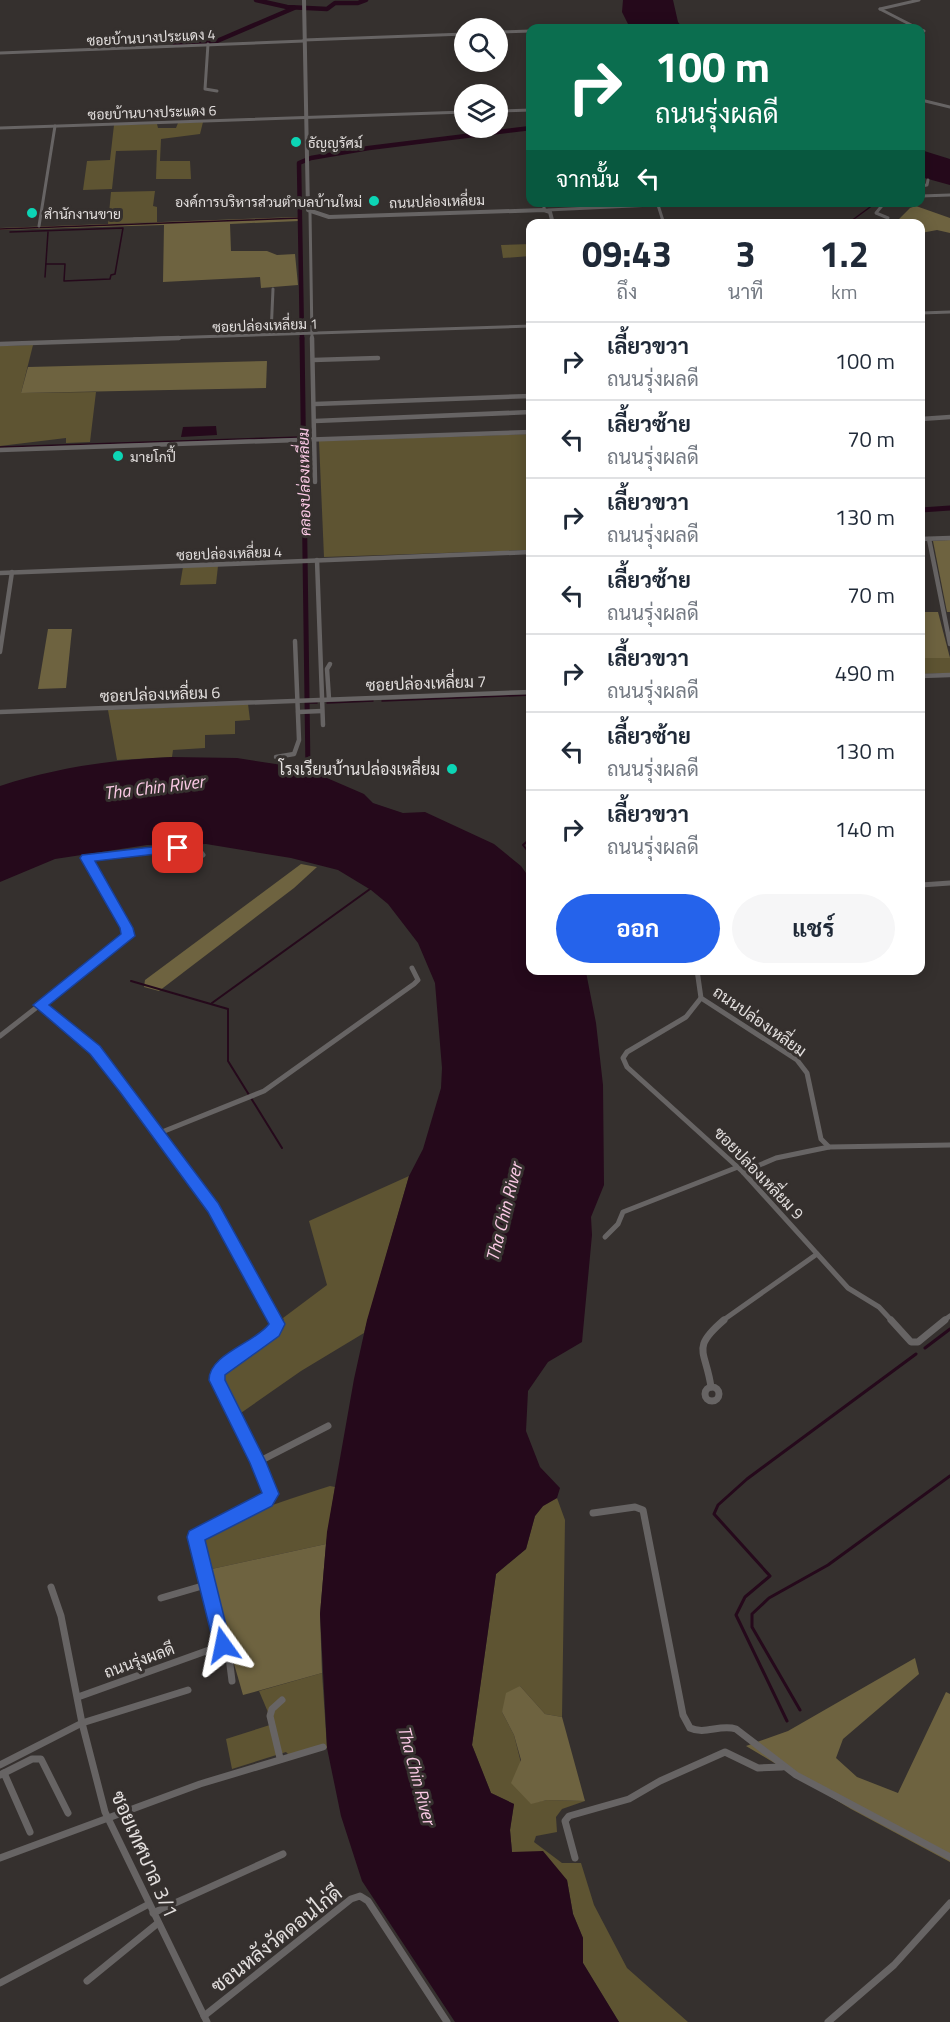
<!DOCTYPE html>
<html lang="th">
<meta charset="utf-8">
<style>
body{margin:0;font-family:"Titillium Web",Sarabun,sans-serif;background:#f6f6f7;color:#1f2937;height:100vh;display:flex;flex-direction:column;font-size:22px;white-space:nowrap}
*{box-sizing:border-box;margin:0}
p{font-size:20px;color:#747a83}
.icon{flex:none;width:33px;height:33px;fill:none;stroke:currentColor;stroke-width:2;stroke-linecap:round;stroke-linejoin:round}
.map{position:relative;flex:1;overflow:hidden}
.drawer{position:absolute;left:526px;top:219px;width:399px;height:756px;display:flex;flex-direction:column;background:#fff;border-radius:12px;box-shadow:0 3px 15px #0003}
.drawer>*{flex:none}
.banner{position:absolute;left:526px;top:24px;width:399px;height:183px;border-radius:12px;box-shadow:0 3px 15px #0003;background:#0b6e4f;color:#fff;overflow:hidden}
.fabs{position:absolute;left:454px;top:18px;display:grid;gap:12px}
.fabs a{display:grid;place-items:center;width:54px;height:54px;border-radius:50%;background:#fff;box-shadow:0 3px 15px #0003;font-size:30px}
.pin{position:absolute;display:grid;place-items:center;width:51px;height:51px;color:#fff;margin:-26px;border-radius:12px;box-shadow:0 3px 9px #0006}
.me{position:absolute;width:66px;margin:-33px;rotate:348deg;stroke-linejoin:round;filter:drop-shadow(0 0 4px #0008)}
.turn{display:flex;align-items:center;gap:21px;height:126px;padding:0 30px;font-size:27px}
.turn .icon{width:78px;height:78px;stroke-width:2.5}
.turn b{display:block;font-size:42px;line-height:51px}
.then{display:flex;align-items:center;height:57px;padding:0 30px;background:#0003;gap:12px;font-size:22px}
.eta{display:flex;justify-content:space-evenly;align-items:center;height:102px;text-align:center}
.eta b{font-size:36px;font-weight:700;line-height:42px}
.button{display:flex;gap:12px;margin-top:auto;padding:12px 30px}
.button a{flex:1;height:69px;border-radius:36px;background:#2563eb;color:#fff;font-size:24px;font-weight:700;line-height:69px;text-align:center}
.button a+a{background:#f6f6f7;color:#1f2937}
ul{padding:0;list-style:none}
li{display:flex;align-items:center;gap:18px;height:78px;padding:0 30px;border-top:2px solid #e0e1e3}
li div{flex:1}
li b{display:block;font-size:22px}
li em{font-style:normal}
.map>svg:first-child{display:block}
</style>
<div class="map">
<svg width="950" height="2022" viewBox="0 0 950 2022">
<rect width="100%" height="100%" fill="#35302e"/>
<g fill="#5e5432">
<path d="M203,122L200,134L161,139L160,161H190L191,179H156L157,150L116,151L112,189L83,190L87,161L110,160L114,125L157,124L158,128H176L178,123Z"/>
<path d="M155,191L153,206L157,207V222L108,224L111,192Z"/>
<path d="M531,244V256L503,258L501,245Z"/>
<path d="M33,345L21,393L96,392L90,442L66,443V438L0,446V346Z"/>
<path d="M531,434V550L324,557L319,441Z"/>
<path d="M218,566L216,584L180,585L183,567Z"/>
<path d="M921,658H950V673L921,674Z"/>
<path d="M248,704L250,720L235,721V734L205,735V748L173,750L172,757L117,760L108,710Z"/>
<path d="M409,1176L364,1333L301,1371L238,1415L219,1379L221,1370L279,1330L284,1321L283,1318L327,1285L309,1221Z"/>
<path d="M330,1486L335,1487L326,1544L207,1570L199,1545L202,1536C243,1514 285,1500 330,1486Z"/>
<path d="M557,1498L565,1520L562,1717L545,1714L520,1686L502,1712L514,1735L531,1803L547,1800L585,1801L562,1809L556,1817L557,1832L536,1836L534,1842L562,1863H581L594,1905L627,1968L688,2022H619L583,1963V1938L573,1914L567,1880L512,1852L510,1830L514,1804L491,1793L472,1745L496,1574L526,1549L535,1516L543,1506Z"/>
<path d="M322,1673L327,1748L292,1758L286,1752L232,1769L226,1739L273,1724L259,1691Z"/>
</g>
<g fill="#6e6340">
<path d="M916,206L950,218V233L937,230L921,233V224L895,223L910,208Z"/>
<path d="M298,217L299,221L230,224L231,251H267L277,255L295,254L298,285L261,288L260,277L163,282L164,225L0,230V228Z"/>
<path d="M267,361L266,388L21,393L28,367Z"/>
<path d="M950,540V612H947L933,541Z"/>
<path d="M921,612H938L950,658H921Z"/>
<path d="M48,629H72L66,688L38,689Z"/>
<path d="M301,864L317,867L294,888L159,991L144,987L145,980Z"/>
<path d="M326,1544L320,1614L322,1673L243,1695L207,1570Z"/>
<path d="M915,1658L919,1674L843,1739L836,1758L857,1777L898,1793L946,1692L950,1694V1862L851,1809L746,1746L788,1731Z"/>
<path d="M520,1686L545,1714L562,1717L585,1801L547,1800L531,1804L511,1783L521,1760L514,1735L502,1712L506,1693Z"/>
</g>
<g fill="#25091b">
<path d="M623,0H673L678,22L683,28H630L622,12Z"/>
<path d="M921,150L950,159V185L921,177Z"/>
<path d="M216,426L217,435L181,437L183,427Z"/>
<path d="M172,757L237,758L282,765L320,775L364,794L373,803L403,813L425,812L494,844L521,866L531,880V970L586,972L596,1023L603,1085L604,1185L591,1217L592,1235L582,1342L548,1362L528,1391L526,1431L540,1467L560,1488L557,1498L543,1506L535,1516L526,1549L496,1574L472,1745L491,1793L514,1804L510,1830L512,1852L543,1851L567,1880L573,1914L583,1938V1963L619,2022H455L362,1881L341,1816L327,1748L320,1614L327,1532L354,1379L367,1320L409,1176L423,1149L441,1088L442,1068L435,983L418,943L388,904L371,890L338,870L291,858L206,844L147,845L55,859L0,882V786C55,768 114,759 172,757Z"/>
</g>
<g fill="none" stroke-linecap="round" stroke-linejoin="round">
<g stroke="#25091b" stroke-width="1.5">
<path d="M847,224L877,202"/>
<path d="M0,229L301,218"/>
<path d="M10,232L123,228L115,274L111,275L110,279L64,281L65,264H46"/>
<path d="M45,277L48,232"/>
<path d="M0,447L303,437"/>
<path d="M382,701L531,695"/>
<path d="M307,703H317"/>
<path d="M327,703L373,701"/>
<path d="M531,749L528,758L531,759"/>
</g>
<g stroke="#25091b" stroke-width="2">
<path d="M531,838L523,845L531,855"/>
<path d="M131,981L228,1009V1061L282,1148"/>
<path d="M212,1003L370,889"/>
</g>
<g stroke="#25091b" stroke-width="3">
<path d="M925,1348L950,1329"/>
<path d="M800,1710L752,1627V1614L769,1598L828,1565L950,1476"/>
<path d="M787,1721L736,1615L745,1597L770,1576L714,1514L718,1505L747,1479L916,1354"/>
</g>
<g stroke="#25091b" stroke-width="4.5">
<path d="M256,0L287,7L327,9L335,3H358L366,0"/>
<path d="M175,45L217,41L294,8"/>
<path d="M302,339L299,163L311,158L369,148L531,128"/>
</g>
<g stroke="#25091b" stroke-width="5">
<path d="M302,338L308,771"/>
<path d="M921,510L950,508"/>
</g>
<path stroke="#25091b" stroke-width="7" d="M308,770V779"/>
<g stroke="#676464" stroke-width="3">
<path d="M880,9L917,28"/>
<path d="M880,9L919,0"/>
<path d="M593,28L623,27"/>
<path d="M921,30L924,31"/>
<path d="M498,32L531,31"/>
<path d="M304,40L465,34"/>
<path d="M208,44L205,89L217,91"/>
<path d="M0,53L304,41"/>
<path d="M921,100L950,107"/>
<path d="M498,111L531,110"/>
<path d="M0,128L465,112"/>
<path d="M921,186L927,185L928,180"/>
<path d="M921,196L950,195"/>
<path d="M306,202L348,199L351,200L353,206"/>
<path d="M544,202V210"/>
<path d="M885,202L876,213L888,218"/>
<path d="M658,205L664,224"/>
<path d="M548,210L716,202"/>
<path d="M310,212L312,339"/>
<path d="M39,226L55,126"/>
<path d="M921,313L950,312"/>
<path d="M271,334L273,289"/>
<path d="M134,339L531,326"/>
</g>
<g stroke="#676464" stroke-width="4.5">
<path d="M312,338L315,482"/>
<path d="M0,344L179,338"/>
<path d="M313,360L378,358"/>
<path d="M315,404L531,396"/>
<path d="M315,421L531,412"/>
<path d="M921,539L950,538"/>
<path d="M929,539L950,644"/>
<path d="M317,560L323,725"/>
<path d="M0,573L531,552"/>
<path d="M0,652L12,572"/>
<path d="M921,676L950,675"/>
<path d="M329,699L327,669L330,664"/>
<path d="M0,712L531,692"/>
<path d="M298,712L322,711"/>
<path d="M276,757L294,754L299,740L295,641"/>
</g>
<g stroke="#676464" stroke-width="5">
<path d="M921,885L950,883"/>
<path d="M697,970L701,998L797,1060L807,1073L821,1139L829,1147L950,1145"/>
<path d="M701,998L686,1017L627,1052L623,1058L627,1067L743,1172L848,1288L879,1307L892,1321"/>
<path d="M40,1005L95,1050L125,1088L213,1207L276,1321"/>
<path d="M0,1036L128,936L127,928L87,858L159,849L200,851L203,855"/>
<path d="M157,1134L264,1091L414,984L418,980L412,968"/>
<path d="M743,1172L776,1158L829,1147"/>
<path d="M605,1237L618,1224L623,1212L738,1167"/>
<path d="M722,1321L817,1254"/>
<path d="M943,1321L950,1316"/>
</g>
<g stroke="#676464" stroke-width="7">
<path d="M891,1320L911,1342H918L945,1320"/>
<circle cx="712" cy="1394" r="7"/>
<path d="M711,1387C706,1350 690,1349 724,1320"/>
<path d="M258,1462L328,1426"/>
<path d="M593,1513L635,1507L643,1510L683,1715L690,1728C705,1735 720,1724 736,1729L796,1775L950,1857"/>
<path d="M51,1587L61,1616L82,1723L105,1812L207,2022"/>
<path d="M161,1598L209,1584"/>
<path d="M223,1645L229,1657L232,1681"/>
<path d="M78,1697L223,1645L195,1537L266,1501L271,1494L258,1462L217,1380V1373L222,1367L273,1332L277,1324L275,1320"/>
<path d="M280,1758L270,1716L272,1709L282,1700"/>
<path d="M0,1765L82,1723L188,1690"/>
<path d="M4,1773L30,1832"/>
<path d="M0,1775L32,1759H41L68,1813"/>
<path d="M0,1858L200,1784L323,1747"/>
<path d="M575,1858L565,1821L569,1816L629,1799L660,1781L725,1752L758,1768L782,1767"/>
<path d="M153,1913L283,1854"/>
<path d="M87,1981L158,1923"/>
<path d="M0,1983L149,1904"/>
<path d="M204,2016L351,1899L360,1896L368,1901L447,2022"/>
<path d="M828,2022L894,1965L950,1903"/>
</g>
<path stroke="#676464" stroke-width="4" d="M304,0L308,210L329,217L544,210L550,212L553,224"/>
<g stroke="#676464" stroke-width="4.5">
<path d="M921,419L950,417"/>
<path d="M0,450L531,432"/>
</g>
</g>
<path fill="#2563eb" stroke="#184099" stroke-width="1.5" d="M178,844L182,845L184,848L182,851L95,861L133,928L135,936L49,1005L100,1046L218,1203L285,1324L279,1336L225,1375V1380L266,1462L279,1494L272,1506L205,1540L231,1645L229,1650L223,1653L216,1650L214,1645L187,1537L189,1531L262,1493L250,1463L209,1380C209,1354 255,1343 269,1324L208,1212L120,1092L90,1054L33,1005L121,934L120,928L80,858L82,855Z"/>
<g fill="#0cd5b5" stroke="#35302e" stroke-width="2">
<circle cx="296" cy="142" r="6"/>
<circle cx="374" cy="201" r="6"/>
<circle cx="32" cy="213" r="6"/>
<circle cx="118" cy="456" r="6"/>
<circle cx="452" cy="769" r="6"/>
</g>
<g text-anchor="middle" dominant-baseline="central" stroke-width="6" stroke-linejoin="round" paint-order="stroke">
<g font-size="14" fill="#e3dfde" stroke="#35302e">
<text transform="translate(151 37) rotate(-3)">ซอยบ้านบางประแดง 4</text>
<text transform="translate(152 112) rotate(-2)">ซอยบ้านบางประแดง 6</text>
<text transform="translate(437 201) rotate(-2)">ถนนปล่องเหลี่ยม</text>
<text transform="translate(265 325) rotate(-2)">ซอยปล่องเหลี่ยม 1</text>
<text transform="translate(229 553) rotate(-2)">ซอยปล่องเหลี่ยม 4</text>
</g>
<g font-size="14" fill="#e3dfde" stroke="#35302e" text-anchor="start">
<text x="308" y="142">ธัญญรัศม์</text>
<text x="362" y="201" text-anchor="end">องค์การบริหารส่วนตำบลบ้านใหม่</text>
<text x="44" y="213">สำนักงานขาย</text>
<text x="130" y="456">มายโกปี้</text>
</g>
<g font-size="15" font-style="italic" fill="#fccae6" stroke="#35302e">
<text transform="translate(304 482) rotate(-91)">คลองปล่องเหลี่ยม</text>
</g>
<g font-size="16" fill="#e3dfde" stroke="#35302e">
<text transform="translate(426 683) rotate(-2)">ซอยปล่องเหลี่ยม 7</text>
<text transform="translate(160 694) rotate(-2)">ซอยปล่องเหลี่ยม 6</text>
<text transform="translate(760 1021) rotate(35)">ถนนปล่องเหลี่ยม</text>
<text transform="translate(759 1173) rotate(46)">ซอยปล่องเหลี่ยม 9</text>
<text transform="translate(139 1660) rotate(-20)">ถนนรุ่งผลดี</text>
</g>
<g font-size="16" fill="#e3dfde" stroke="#35302e" text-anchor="end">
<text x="440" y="769">โรงเรียนบ้านปล่องเหลี่ยม</text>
</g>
<g font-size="18" font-style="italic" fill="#fccae6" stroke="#35302e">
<text transform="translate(154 787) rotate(-7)">Tha Chin River</text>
<text transform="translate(504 1212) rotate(-76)">Tha Chin River</text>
<text transform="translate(417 1775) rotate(75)">Tha Chin River</text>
</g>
<g font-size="20" fill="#e3dfde" stroke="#35302e">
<text transform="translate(145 1854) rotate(66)">ซอยเทศบาล 3/1</text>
<text transform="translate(276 1939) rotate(-38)">ซอนหลังวัดดอนไก่ดี</text>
</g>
</g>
</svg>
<div class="fabs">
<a><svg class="icon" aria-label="search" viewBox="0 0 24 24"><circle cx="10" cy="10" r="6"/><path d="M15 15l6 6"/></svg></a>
<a><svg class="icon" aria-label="layers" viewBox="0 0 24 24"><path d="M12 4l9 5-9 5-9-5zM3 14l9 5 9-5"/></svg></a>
</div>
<div class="pin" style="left:178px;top:848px;background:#d93025"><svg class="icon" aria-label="arrive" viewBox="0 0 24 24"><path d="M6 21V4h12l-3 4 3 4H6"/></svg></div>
<svg class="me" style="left:223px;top:1645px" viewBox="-20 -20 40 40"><path d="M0-17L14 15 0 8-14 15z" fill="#2563eb" stroke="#fff" stroke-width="4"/></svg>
<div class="banner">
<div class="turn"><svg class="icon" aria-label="right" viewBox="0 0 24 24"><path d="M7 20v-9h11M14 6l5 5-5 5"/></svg><div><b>100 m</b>ถนนรุ่งผลดี</div></div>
<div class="then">จากนั้น<svg class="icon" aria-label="left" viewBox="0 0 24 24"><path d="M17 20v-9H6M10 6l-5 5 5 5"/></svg></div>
</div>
<section class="drawer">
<div class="eta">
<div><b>09:43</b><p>ถึง</p></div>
<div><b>3</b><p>นาที</p></div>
<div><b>1.2</b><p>km</p></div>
</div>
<ul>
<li><svg class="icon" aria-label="right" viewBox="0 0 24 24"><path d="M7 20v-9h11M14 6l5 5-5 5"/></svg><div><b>เลี้ยวขวา</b><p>ถนนรุ่งผลดี</p></div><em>100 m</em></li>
<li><svg class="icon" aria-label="left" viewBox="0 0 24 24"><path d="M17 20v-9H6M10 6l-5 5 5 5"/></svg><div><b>เลี้ยวซ้าย</b><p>ถนนรุ่งผลดี</p></div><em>70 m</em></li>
<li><svg class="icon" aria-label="right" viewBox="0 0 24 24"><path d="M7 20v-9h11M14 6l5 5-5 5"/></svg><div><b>เลี้ยวขวา</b><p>ถนนรุ่งผลดี</p></div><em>130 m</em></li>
<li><svg class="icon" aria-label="left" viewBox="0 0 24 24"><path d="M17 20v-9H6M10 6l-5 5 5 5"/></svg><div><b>เลี้ยวซ้าย</b><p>ถนนรุ่งผลดี</p></div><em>70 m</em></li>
<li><svg class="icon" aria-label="right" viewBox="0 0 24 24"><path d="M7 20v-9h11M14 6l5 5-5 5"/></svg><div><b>เลี้ยวขวา</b><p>ถนนรุ่งผลดี</p></div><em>490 m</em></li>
<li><svg class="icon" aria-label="left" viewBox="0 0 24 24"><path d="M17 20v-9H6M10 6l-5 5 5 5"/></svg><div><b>เลี้ยวซ้าย</b><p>ถนนรุ่งผลดี</p></div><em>130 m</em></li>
<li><svg class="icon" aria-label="right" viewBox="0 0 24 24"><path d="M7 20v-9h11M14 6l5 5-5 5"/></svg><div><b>เลี้ยวขวา</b><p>ถนนรุ่งผลดี</p></div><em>140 m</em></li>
</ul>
<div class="button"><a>ออก</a><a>แชร์</a></div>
</section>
</div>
